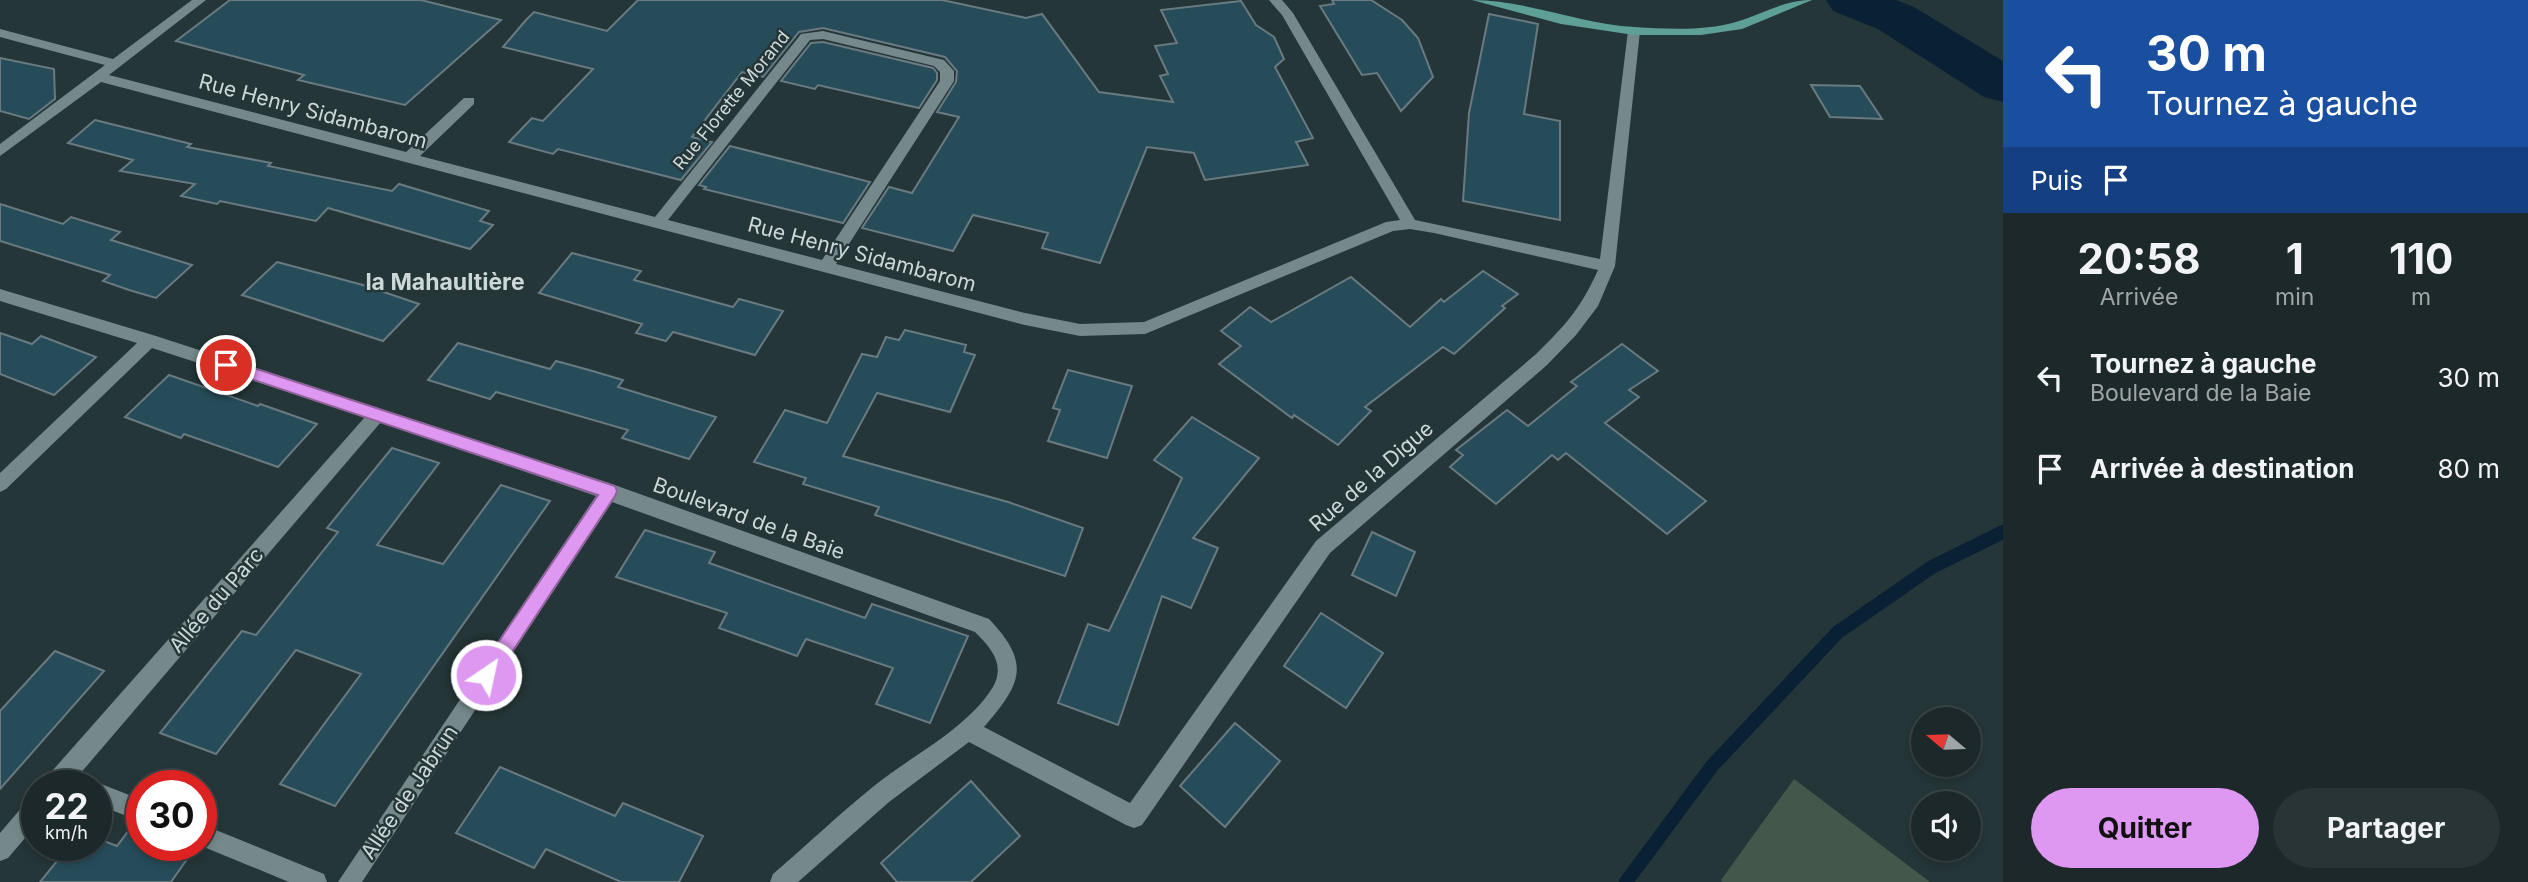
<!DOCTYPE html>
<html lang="fr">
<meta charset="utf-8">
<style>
body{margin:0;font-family:Inter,sans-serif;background:#293436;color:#f1f3f6;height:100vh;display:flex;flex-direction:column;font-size:26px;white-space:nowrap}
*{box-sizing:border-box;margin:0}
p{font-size:23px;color:#a0a6a8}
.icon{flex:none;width:38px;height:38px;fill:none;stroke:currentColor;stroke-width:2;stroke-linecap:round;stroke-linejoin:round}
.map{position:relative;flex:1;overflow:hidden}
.side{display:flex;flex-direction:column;background:#1c282a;width:525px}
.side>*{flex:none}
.banner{background:#1a4fa0;color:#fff;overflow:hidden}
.needle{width:46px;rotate:289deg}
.buttons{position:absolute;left:1911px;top:707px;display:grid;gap:14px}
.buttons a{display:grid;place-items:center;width:70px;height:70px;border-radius:50%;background:#1c282a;box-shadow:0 4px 10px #0003,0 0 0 2px #3a4447;font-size:35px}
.speed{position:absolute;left:21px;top:770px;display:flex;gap:14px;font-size:35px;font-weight:700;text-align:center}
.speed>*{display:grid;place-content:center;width:91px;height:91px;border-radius:50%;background:#1c282a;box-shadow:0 4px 10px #0003,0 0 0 2px #3a4447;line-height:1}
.speed small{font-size:18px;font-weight:400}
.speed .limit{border:10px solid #d22;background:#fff;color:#111}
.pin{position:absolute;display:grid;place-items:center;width:60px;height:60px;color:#fff;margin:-30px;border:4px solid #fff;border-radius:50%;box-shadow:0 2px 7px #0007}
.me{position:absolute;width:77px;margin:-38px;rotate:34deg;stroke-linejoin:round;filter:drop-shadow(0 0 5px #0008)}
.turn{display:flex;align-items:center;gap:24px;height:147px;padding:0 28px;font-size:32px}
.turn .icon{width:91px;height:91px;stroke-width:2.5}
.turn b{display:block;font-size:49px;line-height:60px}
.then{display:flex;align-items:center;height:66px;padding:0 28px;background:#0003;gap:14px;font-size:26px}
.eta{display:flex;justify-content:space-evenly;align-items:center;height:119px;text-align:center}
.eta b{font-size:42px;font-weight:700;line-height:49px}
.action{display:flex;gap:14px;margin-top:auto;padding:14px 28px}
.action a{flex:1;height:80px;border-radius:42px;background:#de98f2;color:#111;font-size:28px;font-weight:700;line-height:80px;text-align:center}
.action a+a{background:#293436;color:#f1f3f6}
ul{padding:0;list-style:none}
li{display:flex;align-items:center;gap:21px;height:91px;padding:0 28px}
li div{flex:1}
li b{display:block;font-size:26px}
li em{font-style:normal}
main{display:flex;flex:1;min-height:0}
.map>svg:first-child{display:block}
</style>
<main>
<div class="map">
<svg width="2003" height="882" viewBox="0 0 2003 882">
<rect width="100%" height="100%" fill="#253638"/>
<path fill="#43584b" d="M1794,779L1930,882H1722L1721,880Z"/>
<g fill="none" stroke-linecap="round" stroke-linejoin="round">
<path stroke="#092035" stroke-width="14" d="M1626,882L1712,766L1838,632L1932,567L2003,532"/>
<path fill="#092035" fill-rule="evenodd" d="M1826,0H1896L1914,7L2003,61V102L1984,97L1878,29L1833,11Z"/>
</g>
<g fill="#264c5a" stroke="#697a81" stroke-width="2">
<path d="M230,0H421L501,20L405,105L298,80L304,75L176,41Z"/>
<path d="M638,0H942L1026,18L1042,14L1099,92L1173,102L1160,76L1168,74L1155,46L1177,43L1161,10L1241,1L1256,25L1274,37L1284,59L1275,67L1313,138L1296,142L1308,165L1205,180L1194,153L1147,147L1100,263L1042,248L1048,233L973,215L953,251L862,228L889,187L912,193L959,117L937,112L956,82L957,71L945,57L823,28L799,32L763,77L742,72L692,137L712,142L681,180L558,149L553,154L509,142L532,118L543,121L593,69L503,47L526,20L534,12L607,31Z"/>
<path d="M1332,0H1371L1402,20L1418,38L1433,77L1401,111L1377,73L1362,75L1320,6L1334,4Z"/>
<path d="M1489,14L1538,24L1524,114L1560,121V220L1463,201L1469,113Z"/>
<path d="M823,42L933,68L937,73V80L919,108L818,85L815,89L781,81L811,43Z"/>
<path d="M0,58L54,69L55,99L29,119L0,111Z"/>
<path d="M1811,85L1860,86L1882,119L1830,117Z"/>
<path d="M95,120L191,144L187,147L271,163L268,166L392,191L399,184L489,211L480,221L493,225L470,249L328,208L316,221L220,201L217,204L181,196L195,184L120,171L133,160L68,143Z"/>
<path d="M730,146L797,163L870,182L843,223L704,189L706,187L699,185Z"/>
<path d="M0,204L63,224L71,217L120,232L111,240L192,265L156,298L129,290L103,281L110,275L0,241Z"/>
<path d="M572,253L641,271L634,280L733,307L739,299L783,311L755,355L673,332L666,341L636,333L642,324L539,293Z"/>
<path d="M277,262L363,285L419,304L383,341L242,295Z"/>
<path d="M1483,271L1518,294L1502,306L1505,308L1454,354L1443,347L1365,407L1371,411L1338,445L1294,415L1292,418L1219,364L1241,346L1221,331L1250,307L1271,322L1351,277L1410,327L1441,299L1444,302Z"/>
<path d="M905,330L966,345L964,352L975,355L950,412L877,393L843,456L1008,502L1083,528L1065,576L875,515L879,507L803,484L806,478L754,462L785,410L827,423L862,354L877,357L886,337L899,340Z"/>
<path d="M0,333L32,344L41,336L96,357L54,395L0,374Z"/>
<path d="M458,343L550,369L556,361L589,370L623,380L618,387L716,417L689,459L622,438L628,430L496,392L490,399L428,380Z"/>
<path d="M1622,344L1658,371L1629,390L1639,397L1605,423L1706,501L1667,534L1566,453L1558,460L1552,455L1496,504L1450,467L1463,455L1456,450L1507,410L1528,426L1577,386L1571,382Z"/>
<path d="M1068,370L1132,386L1107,458L1048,441L1060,410L1053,408Z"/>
<path d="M169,375L258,406L260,404L317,424L278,467L184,434L181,438L125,417Z"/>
<path d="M1192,417L1259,458L1193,538L1218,548L1191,608L1162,596L1118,725L1058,703L1088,624L1109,631L1182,478L1154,460Z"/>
<path d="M392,448L439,463L377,545L443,564L501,485L550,501L335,806L280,784L361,674L296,650L216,754L160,733L242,631L256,635L338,532L327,528Z"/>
<path d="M645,530L715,552L709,563L865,618L872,604L968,636L930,723L876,704L893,668L806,639L797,656L719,628L727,613L616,577Z"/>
<path d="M1372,532L1415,552L1396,596L1352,575Z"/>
<path d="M1321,613L1383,653L1346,708L1284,666Z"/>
<path d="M55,651L104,671L0,789V711Z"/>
<path d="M1235,723L1280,761L1225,827L1180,786Z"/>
<path d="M500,767L615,816L623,803L703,836L679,882H621L546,849L534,868L456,833Z"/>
<path d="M971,781L1020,836L971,882H897L881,863Z"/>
<path d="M135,822L142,824V845H197L171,882H40L70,845H96V838L117,846Z"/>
</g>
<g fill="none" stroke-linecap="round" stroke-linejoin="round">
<g fill="#75898b" fill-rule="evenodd">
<path d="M192,0H206L109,75L406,152L464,98H474V104L420,156L655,217L801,34L823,31L944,60L954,71V81L836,264L1025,313L1080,324L1144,322L1386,222L1400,220L1282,15L1269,0H1282L1293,13L1415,220L1600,259L1628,31L1634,27L1640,31L1615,266L1598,306L1576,335L1547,365L1330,553L1142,825L1134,828L1126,825L969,742L889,802L798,882H770L773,874C807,845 839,814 874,786C911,756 967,729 993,687C1006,664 990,647 975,632L612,502L362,882H338L596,496L381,422L79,775L88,778L90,785L96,782L142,800V822L96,804V786H44L53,770L365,417L152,348L6,489L0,492V473L137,343L0,301V289L156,336L609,483L989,619C1032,664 1021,684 984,727L1130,803L1316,541L1535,355C1565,326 1581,308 1598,270L1434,233L1410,229L1393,231L1145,334L1080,336L1025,325L101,82L0,156V144L105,65L0,37V29L113,59ZM823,39L934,66L940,72V81L822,260L668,220L810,40Z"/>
<path d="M37,796V824L8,858L0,861V833L29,799Z"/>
<path d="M201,824L324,874L327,882H289L199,845Z"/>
</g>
<path fill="#5ea096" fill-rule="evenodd" d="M1472,0C1526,0 1580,24 1635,27C1667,29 1705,31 1736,22C1762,14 1784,0 1812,0L1742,29L1701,35H1634L1561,24Z"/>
</g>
<path fill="#de98f2" stroke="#90639d" stroke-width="2" d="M226,359L615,486L617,491L615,496L493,681L486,684L480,681L477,675L480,669L598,495L221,369L218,365L221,361Z"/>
<g text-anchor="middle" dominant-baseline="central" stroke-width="5" stroke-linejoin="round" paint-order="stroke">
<g font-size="18" fill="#cdd8d8" stroke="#253638">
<text transform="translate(731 100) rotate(-51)">Rue Florette Morand</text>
</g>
<g font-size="21" fill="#cdd8d8" stroke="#253638">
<text transform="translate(313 111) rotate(15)">Rue Henry Sidambarom</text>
<text transform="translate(862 254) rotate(15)">Rue Henry Sidambarom</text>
<text transform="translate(1371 476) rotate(-41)">Rue de la Digue</text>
<text transform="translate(749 518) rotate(20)">Boulevard de la Baie</text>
<text transform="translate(216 600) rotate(-49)">Allée du Parc</text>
<text transform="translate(409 792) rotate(-56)">Allée de Jabrun</text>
</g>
<g font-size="23" font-weight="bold" fill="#cdd8d8" stroke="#253638">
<text x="445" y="282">la Mahaultière</text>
</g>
</g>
</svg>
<div class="buttons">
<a><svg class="needle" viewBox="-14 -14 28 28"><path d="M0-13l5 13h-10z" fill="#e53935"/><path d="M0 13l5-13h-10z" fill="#a0a6a8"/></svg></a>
<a><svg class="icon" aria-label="sound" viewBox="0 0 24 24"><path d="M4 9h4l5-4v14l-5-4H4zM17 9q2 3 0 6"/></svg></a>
</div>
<div class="speed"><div>22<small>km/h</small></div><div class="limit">30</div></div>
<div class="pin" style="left:226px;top:365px;background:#d93025"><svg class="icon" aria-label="arrive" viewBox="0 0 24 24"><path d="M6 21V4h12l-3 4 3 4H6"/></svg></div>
<svg class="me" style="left:486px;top:675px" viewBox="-20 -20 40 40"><circle r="17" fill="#de98f2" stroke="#fff" stroke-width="3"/><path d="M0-11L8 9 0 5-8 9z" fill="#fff"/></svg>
</div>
<section class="side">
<div class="banner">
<div class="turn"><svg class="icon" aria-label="left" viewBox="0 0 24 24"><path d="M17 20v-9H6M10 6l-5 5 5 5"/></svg><div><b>30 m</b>Tournez à gauche</div></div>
<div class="then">Puis<svg class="icon" aria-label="arrive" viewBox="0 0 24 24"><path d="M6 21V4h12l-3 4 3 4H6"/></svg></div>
</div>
<div class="eta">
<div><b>20:58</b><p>Arrivée</p></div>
<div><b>1</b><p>min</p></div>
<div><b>110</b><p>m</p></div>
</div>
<ul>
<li><svg class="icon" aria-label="left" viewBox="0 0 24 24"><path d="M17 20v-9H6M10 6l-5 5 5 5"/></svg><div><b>Tournez à gauche</b><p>Boulevard de la Baie</p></div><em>30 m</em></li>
<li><svg class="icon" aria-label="arrive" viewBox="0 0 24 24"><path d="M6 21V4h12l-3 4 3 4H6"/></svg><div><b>Arrivée à destination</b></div><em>80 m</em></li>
</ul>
<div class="action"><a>Quitter</a><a>Partager</a></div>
</section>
</main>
